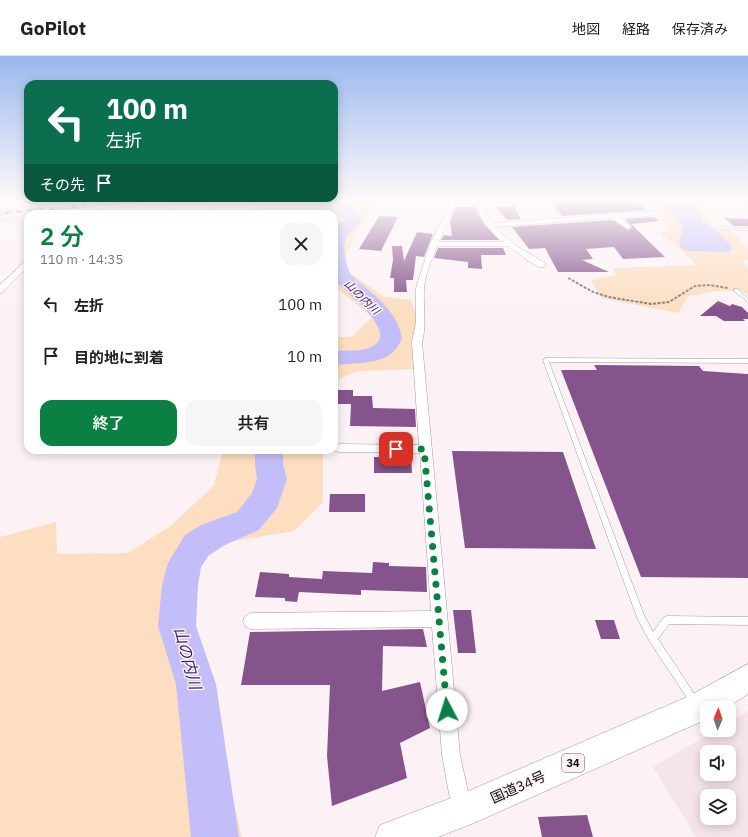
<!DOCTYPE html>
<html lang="ja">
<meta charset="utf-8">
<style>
body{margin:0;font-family:"IBM Plex Sans","Noto Sans JP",sans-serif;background:#f6f6f6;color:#202124;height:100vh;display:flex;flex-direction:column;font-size:15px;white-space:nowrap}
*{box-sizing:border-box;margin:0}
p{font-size:13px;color:#757577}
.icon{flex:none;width:22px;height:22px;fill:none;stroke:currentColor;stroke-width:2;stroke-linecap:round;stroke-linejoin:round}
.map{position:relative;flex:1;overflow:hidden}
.side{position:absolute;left:24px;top:154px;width:314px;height:244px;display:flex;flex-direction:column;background:#fff;border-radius:12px;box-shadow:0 2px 10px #0003}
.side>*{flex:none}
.hud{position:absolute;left:24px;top:24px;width:314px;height:122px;border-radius:12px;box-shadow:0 2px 10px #0003;background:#0b6e4f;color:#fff;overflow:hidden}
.needle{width:26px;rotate:2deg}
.controls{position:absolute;left:700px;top:645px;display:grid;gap:8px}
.controls a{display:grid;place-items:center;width:36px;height:36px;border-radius:8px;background:#fff;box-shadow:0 2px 10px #0003;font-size:20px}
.pin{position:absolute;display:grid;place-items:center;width:34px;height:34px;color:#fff;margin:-17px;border-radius:8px;box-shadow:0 2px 6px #0006}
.me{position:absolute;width:44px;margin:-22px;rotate:355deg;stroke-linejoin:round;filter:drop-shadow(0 0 3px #0008)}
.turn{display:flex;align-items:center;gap:14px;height:84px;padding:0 16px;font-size:18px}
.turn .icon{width:52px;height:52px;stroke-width:2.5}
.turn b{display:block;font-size:28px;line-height:34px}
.then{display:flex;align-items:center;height:38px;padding:0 16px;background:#0003;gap:8px;font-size:15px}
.round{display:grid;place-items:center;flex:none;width:42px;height:42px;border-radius:12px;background:#f6f6f6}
.headline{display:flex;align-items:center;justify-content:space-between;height:68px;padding:0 16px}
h1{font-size:24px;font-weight:600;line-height:30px;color:#0b8043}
.action{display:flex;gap:8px;margin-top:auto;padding:8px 16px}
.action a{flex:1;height:46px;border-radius:12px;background:#0b8043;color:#fff;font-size:16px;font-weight:600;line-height:46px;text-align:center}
.action a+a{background:#f6f6f6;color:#202124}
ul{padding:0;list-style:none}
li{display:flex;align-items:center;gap:12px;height:52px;padding:0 16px}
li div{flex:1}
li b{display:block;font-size:15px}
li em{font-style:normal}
header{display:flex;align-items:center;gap:24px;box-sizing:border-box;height:56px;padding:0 20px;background:#fff;border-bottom:1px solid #e0e0e0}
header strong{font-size:19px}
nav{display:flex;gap:22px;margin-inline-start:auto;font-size:14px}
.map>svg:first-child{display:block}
</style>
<header>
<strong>GoPilot</strong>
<nav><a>地図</a><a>経路</a><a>保存済み</a></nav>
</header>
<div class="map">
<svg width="748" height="781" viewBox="0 0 748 781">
<rect width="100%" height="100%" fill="#fcf2f5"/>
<path fill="#f5e4e9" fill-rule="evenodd" d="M748,655V781H696L653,711L716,674H729V666ZM707,696H729V718H707ZM707,740H729V762H707Z"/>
<g fill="#fddec0" fill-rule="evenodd">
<path d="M214,144H373L341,210L384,241L411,244L417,261L412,291L413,313L359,315L334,325V282L353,280L372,261L334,230V178L343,164L337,157L321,154L306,158H205Z"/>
<path d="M651,144H694C710,159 705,173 732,175L748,192V204H742L748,212V240L742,235H718L689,240L678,257L601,242L591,224L616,219L612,212L697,209L659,176L668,175L663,159ZM675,145L694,150L700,158L703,166L722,179L732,192L728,196L685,195L679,185L683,171L677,161L665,149Z"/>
<path d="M179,145L171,158H37Z"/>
<path d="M28,159V167L0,165V161Z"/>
<path d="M223,394H323V446L294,475L229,486L195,510L192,563L242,781H0V481L56,466L57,498L128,497L172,469L214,429Z"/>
</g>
<path fill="#c3befa" d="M665,145L686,147L694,150L700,158L703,166L722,179L733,193L728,196L685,195L680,191L679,185L683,171C679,164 666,152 665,145Z"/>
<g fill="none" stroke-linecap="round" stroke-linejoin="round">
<g fill="#c3befa" fill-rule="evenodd">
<path d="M262,144H277L278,150C305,148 343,135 361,162L360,165C357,171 352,174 348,179C341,188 346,210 351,219C371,237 397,253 402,282C392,311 359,306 334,309V295C345,294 361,296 371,291C403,277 342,234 334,223V174L345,163L341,159L328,155L268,158L263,154Z"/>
<path d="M255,394H283V408L287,423L277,452L259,474L225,489L209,499L201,511L198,529L196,570L216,628L239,781H191L176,628L158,570L162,529L168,507L185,479L201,469L237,456L252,437L257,423L255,408Z"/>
</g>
</g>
<g fill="#86548c">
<path d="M580,144H634L646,154L562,160L550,145Z"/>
<path d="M514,150L521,163L507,164L496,151Z"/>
<path d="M456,151H475L484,168L499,184H441L444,179L452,180L450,166Z"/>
<path d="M379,160L398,161L381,195L359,193Z"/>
<path d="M654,161L659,165L631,168L665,201L623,203L614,191L586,193L593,203L582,204L609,216H558L545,192L529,193L512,171L613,164L628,174L632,171L625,163Z"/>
<path d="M724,162L748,163V170H734Z"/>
<path d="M417,176L433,178L424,201L416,200L413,224H406L407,236H394V222H390L393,204L392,190H402L404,205Z"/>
<path d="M438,192H503L506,199H481L482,213L468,212V206L434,202Z"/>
<path d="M718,245L730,250L732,248L742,251L748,257V263H743L745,265H724L716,260H700Z"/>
<path d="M594,309L699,310L703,315L748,318V522L641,521L561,314H597Z"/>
<path d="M334,334H353V340H372L373,352L415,353L416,371L350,370L351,348H334Z"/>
<path d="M452,395L563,396L596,493L465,492Z"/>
<path d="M374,401H411L412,417H374Z"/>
<path d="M330,438H365V456H329Z"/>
<path d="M373,506L389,507V510L426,511L427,536L361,534V539L299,536L297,546L285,545V542L255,541L260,516L289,518V521L322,523L323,515L372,517Z"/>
<path d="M453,554H471L476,597H458Z"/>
<path d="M595,564H614L620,583H601Z"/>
<path d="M423,573L427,591L383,590L382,635L420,626L430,672L400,687L407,722L332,750L327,700L330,629H241L250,576Z"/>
<path d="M587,759L593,781H542L538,761Z"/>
</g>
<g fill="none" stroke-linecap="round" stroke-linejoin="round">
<g stroke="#a49b9e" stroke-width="1">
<g id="service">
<path d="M717,171L748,172V174L718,173L716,172Z"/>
<path d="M734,233H738L748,243V246L734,235Z"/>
<path d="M546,302L748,303V307L549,306L644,559L653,576L664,561L667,560L748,561V569L669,568L658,583L697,642L698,645L697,648L694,649L691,648L650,586L638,564L543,304Z"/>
</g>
</g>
<g stroke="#a49b9e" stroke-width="1">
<g id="minor">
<path d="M64,144H87L84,146L0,153V149Z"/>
<path d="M92,144H98L84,158H77Z"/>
<path d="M452,144H458L439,186H503C490,175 477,161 475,144H481L484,153L492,167L657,155L660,157L657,159L621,162L631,171L627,173L613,162L495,171L515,189L545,207V211H539L530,206L508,190H437C432,204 425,218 424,233C423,251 427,268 422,286L460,699L472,754L469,761L462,764L455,761L452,754L442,699L432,571L251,573L245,570L243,565L245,560L251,557L431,555L420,397L339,396L335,395L334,390L339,388L419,389L412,286L416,266V232L430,188Z"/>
<path d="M741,144H748V149Z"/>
<path d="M25,205H28V211L3,236L0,237V229Z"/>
</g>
</g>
<g stroke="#a49b9e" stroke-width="1">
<path id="trunk" d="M748,608V638L726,652H707V663L474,767L438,781H375L380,769L459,739L687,641Z"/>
</g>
<path stroke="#827c7e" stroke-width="2" stroke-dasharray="3 1.5" stroke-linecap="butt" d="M568,222L593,236L609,241L651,248L669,246L695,230L710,229L728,232"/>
<use href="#service" fill="#fff" fill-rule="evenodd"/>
<use href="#minor" fill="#fff" fill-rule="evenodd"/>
<use href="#trunk" fill="#fff" fill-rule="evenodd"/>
<g stroke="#6b6567" stroke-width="3">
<path id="rail" d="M0,157L154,144"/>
</g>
<use href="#rail" stroke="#fcf2f5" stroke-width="2" stroke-dasharray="5.5" stroke-linecap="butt"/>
</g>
<linearGradient id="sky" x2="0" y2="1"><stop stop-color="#99b8ef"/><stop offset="0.57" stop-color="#fef9fa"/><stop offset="1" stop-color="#fef9fa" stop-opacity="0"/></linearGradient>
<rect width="748" height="253" fill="url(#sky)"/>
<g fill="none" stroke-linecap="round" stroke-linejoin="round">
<path stroke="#0b8043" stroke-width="7" stroke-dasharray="0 12.6" d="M396,393H424L447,654"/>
</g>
<g text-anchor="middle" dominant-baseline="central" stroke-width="3" stroke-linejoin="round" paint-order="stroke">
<g font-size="11" font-style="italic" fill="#321d6f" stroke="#fcf2f5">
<text transform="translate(362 241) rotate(44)">山の内川</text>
</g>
<rect fill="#fcf2f5" stroke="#565153" stroke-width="1" x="562" y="698" width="22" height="18" rx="3"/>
<g font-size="11" font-weight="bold" fill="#0f0c0d">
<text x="573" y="707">34</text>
</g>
<g font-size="14" fill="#0f0c0d" stroke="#fcf2f5">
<text transform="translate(518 731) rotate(-24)">国道34号</text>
</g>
<g font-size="16" font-style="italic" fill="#321d6f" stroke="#fcf2f5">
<text transform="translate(188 602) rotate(75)">山の内川</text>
</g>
</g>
</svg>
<div class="controls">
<a><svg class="needle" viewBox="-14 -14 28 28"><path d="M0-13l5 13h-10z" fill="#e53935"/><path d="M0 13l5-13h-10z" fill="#757577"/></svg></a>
<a><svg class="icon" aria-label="sound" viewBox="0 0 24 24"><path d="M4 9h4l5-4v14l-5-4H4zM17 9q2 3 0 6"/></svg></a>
<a><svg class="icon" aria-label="layers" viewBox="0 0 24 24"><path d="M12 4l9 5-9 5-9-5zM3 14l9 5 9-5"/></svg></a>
</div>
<div class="pin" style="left:396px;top:393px;background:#d93025"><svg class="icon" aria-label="arrive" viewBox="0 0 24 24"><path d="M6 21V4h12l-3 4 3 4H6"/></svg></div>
<svg class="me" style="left:447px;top:654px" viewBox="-20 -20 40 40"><circle r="19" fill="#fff"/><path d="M0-13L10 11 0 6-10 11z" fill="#0b8043"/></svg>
<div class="hud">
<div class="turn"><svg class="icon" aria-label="left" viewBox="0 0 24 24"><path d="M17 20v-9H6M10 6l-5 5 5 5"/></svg><div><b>100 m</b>左折</div></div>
<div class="then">その先<svg class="icon" aria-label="arrive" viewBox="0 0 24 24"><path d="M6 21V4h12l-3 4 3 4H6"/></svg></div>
</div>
<section class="side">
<div class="headline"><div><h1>2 分</h1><p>110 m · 14:35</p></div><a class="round"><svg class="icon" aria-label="close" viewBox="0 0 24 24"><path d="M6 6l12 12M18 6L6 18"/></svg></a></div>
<ul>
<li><svg class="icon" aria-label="left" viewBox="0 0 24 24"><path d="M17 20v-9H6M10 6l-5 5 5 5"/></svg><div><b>左折</b></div><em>100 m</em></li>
<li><svg class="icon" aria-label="arrive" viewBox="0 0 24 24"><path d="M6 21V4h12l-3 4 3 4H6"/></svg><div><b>目的地に到着</b></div><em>10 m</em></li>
</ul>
<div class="action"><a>終了</a><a>共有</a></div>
</section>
</div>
